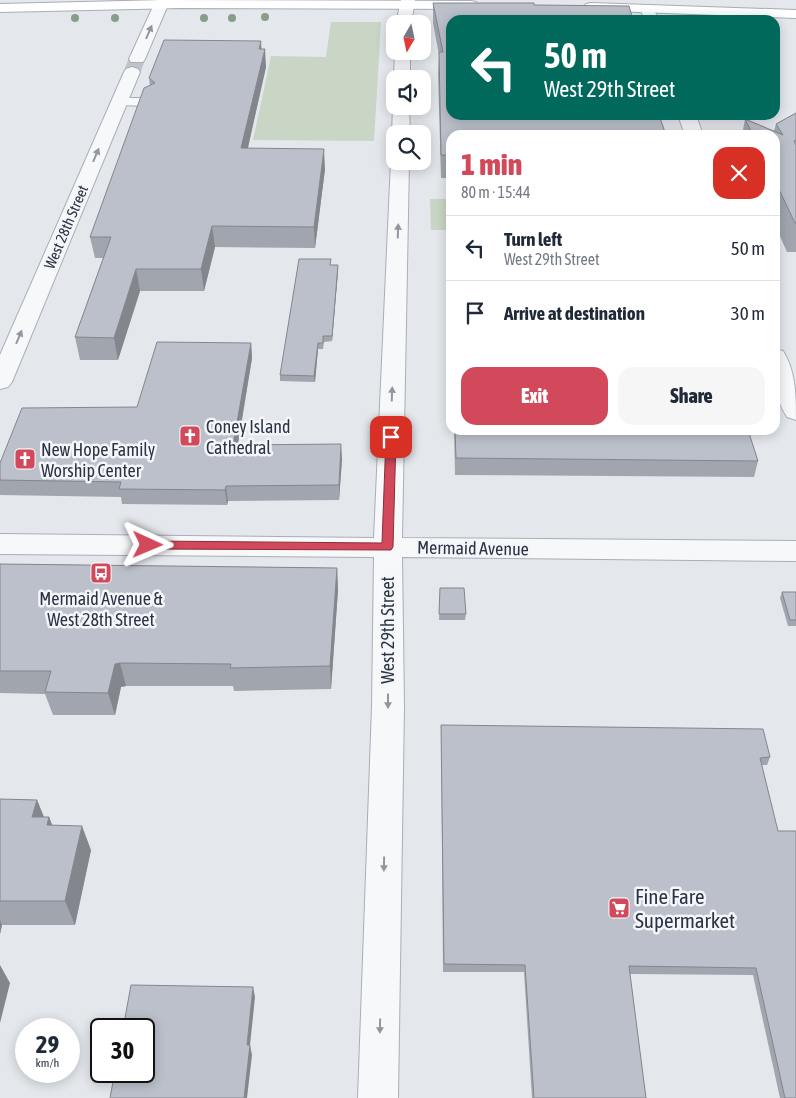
<!DOCTYPE html>
<meta charset="utf-8">
<style>
body{margin:0;font-family:"Asap Condensed",sans-serif;background:#f6f6f7;color:#1f2937;height:100vh;display:flex;flex-direction:column;font-size:19px;white-space:nowrap}
*{box-sizing:border-box;margin:0}
p{font-size:16px;color:#747a83}
.icon{flex:none;width:28px;height:28px;fill:none;stroke:currentColor;stroke-width:2;stroke-linecap:round;stroke-linejoin:round}
.map{position:relative;flex:1;overflow:hidden}
.panel{position:absolute;left:446px;top:130px;width:334px;height:305px;display:flex;flex-direction:column;background:#fff;border-radius:15px;box-shadow:0 2px 12px #0003}
.panel>*{flex:none}
.guide{position:absolute;left:446px;top:15px;width:334px;height:105px;border-radius:15px;box-shadow:0 2px 12px #0003;background:#00695c;color:#fff;overflow:hidden}
.needle{width:32px;rotate:189deg}
.fabs{position:absolute;left:386px;top:15px;display:grid;gap:10px}
.fabs a{display:grid;place-items:center;width:45px;height:45px;border-radius:10px;background:#fff;box-shadow:0 2px 12px #0003;font-size:25px}
.speed{position:absolute;left:15px;top:1018px;display:flex;gap:10px;font-size:25px;font-weight:700;text-align:center}
.speed>*{display:grid;place-content:center;width:65px;height:65px;border-radius:50%;background:#fff;box-shadow:0 2px 12px #0003;line-height:1}
.speed small{font-size:12px;font-weight:400}
.speed .limit{border:2px solid #111;border-radius:8px;background:#fff;color:#111}
.pin{position:absolute;display:grid;place-items:center;width:42px;height:42px;color:#fff;margin:-21px;border-radius:10px;box-shadow:0 2px 8px #0006}
.me{position:absolute;width:55px;margin:-28px;rotate:91deg;stroke-linejoin:round;filter:drop-shadow(0 0 4px #0008)}
.turn{display:flex;align-items:center;gap:18px;height:105px;padding:0 15px;font-size:22px}
.turn .icon{width:65px;height:65px;stroke-width:2.5}
.turn b{display:block;font-size:35px;line-height:42px}
.round{display:grid;place-items:center;flex:none;width:52px;height:52px;border-radius:15px;background:#f6f6f7}
.summary{display:flex;align-items:center;justify-content:space-between;height:85px;padding:0 15px}
h1{font-size:30px;font-weight:800;line-height:38px;color:#d1495b}
.action{display:flex;gap:10px;margin-top:auto;padding:10px 15px}
.action a{flex:1;height:58px;border-radius:15px;background:#d1495b;color:#fff;font-size:20px;font-weight:800;line-height:58px;text-align:center}
.action a+a{background:#f6f6f7;color:#1f2937}
ul{padding:0;list-style:none}
li{display:flex;align-items:center;gap:15px;height:65px;padding:0 15px;border-top:1px solid #e0e1e3}
li div{flex:1}
li b{display:block;font-size:19px}
li em{font-style:normal}
.map>svg:first-child{display:block}
</style>
<div class="map">
<svg width="796" height="1098" viewBox="0 0 796 1098">
<rect width="100%" height="100%" fill="#e4e7ec"/>
<g fill="#c9d6c5">
<path d="M331,22H381L374,141L253,140L271,56L326,57Z"/>
<path d="M430,199H451V230H431Z"/>
</g>
<g fill="none" stroke-linecap="round" stroke-linejoin="round">
<path stroke="#bfc3cb" stroke-width="16" stroke-dasharray="16 8" stroke-linecap="butt" d="M132,72L137,59"/>
<g stroke="#a9aeb7" stroke-width="2">
<path id="lane" d="M119,98H150L156,102L150,106L115,105L113,102Z"/>
</g>
<g stroke="#a9aeb7" stroke-width="2">
<g id="street">
<path d="M156,0H170L145,59L143,62H131L129,59Z"/>
<path d="M401,0H415L411,24H396Z"/>
<path d="M647,5L652,6L659,20H645L640,9L642,6Z"/>
<path d="M395,50L410,51V79H395V81L394,79Z"/>
<path d="M132,67L138,69L140,72L12,382L8,387L0,389V355L124,72L126,69Z"/>
<path d="M395,102V106H409L410,134H395V138L392,134L393,106Z"/>
<path d="M678,115H696L703,135H685Z"/>
<path d="M394,157L395,161H409L402,538L796,541V561L402,557L404,706L398,1098H358L372,706L374,557L0,554V534L374,538L391,161Z"/>
<path d="M775,349L783,351C796,372 796,395 796,420L787,417C773,396 775,373 775,349Z"/>
</g>
</g>
<g stroke="#a9aeb7" stroke-width="2">
<g id="secondary">
<path d="M165,0L471,1L476,2L478,5L476,8L471,9L181,8L0,12V4Z"/>
<path d="M591,3L796,10V18L586,10L584,7L586,4Z"/>
</g>
</g>
<use href="#lane" fill="#f7f8fa" fill-rule="evenodd"/>
<use href="#street" fill="#f7f8fa" fill-rule="evenodd"/>
<use href="#secondary" fill="#fff" fill-rule="evenodd"/>
</g>
<g fill="#899d89">
<circle cx="265" cy="17" r="4"/>
<circle cx="75" cy="18" r="4"/>
<circle cx="115" cy="18" r="4"/>
<circle cx="204" cy="18" r="4"/>
<circle cx="232" cy="18" r="4"/>
</g>
<g fill="#a1a5ae">
<path d="M433,3L451,20V178H441L438,73L439,55L433,23Z"/>
<path d="M262,49L266,67L248,148L325,169L315,248L215,247L204,291H140L118,360H80L75,337L103,258H95L90,237L150,86L149,78Z"/>
<path d="M796,113V252H787L775,225V135H742L745,119L774,131L776,124Z"/>
<path d="M331,265H338V271L332,341L324,342L323,349H318L315,382L280,381V375Z"/>
<path d="M251,343L252,358L238,445L342,459L339,500L228,501L227,505L122,504L121,497L0,495V463L137,407Z"/>
<path d="M454,430H748L758,461L754,477L455,475Z"/>
<path d="M0,564L337,568L338,590L331,689L234,691L233,686H126L121,687L115,715H53L45,694L0,693Z"/>
<path d="M440,588L466,614L465,620H439Z"/>
<path d="M782,592H796V626H788L780,598Z"/>
<path d="M441,725L770,757L767,765H762L796,1098H780L753,975L630,974L646,1098H532L524,972H443Z"/>
<path d="M0,799L37,800L44,817H49L52,825L91,850L75,925H2L0,934Z"/>
</g>
<g fill="#83868d">
<path d="M261,41L262,58L265,49L266,67L243,169L241,148Z"/>
<path d="M324,149L325,169L315,248L314,227Z"/>
<path d="M212,226L215,247L204,291L201,269Z"/>
<path d="M338,265V271L332,341V336Z"/>
<path d="M136,269L140,291L118,360L114,338Z"/>
<path d="M251,343L252,358L235,460L233,445Z"/>
<path d="M318,343V349L315,382L314,376Z"/>
<path d="M341,444L342,459L339,500V485Z"/>
<path d="M226,486L228,501L227,505L225,490Z"/>
<path d="M337,568L338,590L331,689L330,666Z"/>
<path d="M120,663L126,686L121,687L115,715L108,693L115,664Z"/>
<path d="M37,800L47,825L32,817Z"/>
<path d="M49,817L59,842L47,825Z"/>
<path d="M82,826L91,850L75,925L65,901Z"/>
<path d="M0,920L2,925L0,934Z"/>
<path d="M0,965L10,983L0,1023Z"/>
<path d="M253,987L255,997L250,1045L252,1055L247,1098H244L247,1045Z"/>
</g>
<g fill="#bbc0ca" stroke="#83868d">
<path d="M433,3H534V5L629,6L633,20H451V115H659L666,135H451V155H441L439,52H443Z"/>
<path d="M164,40L261,41L259,49H265L241,148L324,149L314,227L212,226L201,269H136L114,338L75,337L111,237H90L144,88L155,83L149,78Z"/>
<path d="M796,113V140L794,141L796,145V223H795L775,181V135H753L745,119L783,135L776,124Z"/>
<path d="M299,259H331L330,265H338L332,336H323V343H318L314,376L280,375Z"/>
<path d="M157,342L251,343L233,445L341,444L339,485L226,486L225,490L119,489L121,482L0,480V463L22,408L137,407Z"/>
<path d="M455,430H748L758,461L456,458Z"/>
<path d="M0,564L337,568L330,666L230,668L231,664L120,663L115,664L108,693L45,692L51,671H0Z"/>
<path d="M440,588H464L466,614H439Z"/>
<path d="M782,592H796V620H790Z"/>
<path d="M441,725L763,729L770,757L760,758L778,831H796V1098H785L756,968L629,966L646,1098H534L525,965L444,964Z"/>
<path d="M0,799L37,800L32,817H49L47,825L82,826L65,901H0Z"/>
<path d="M131,985L253,987L247,1045H250L244,1098H110L115,1071H144V1029H123Z"/>
</g>
<defs><path id="oneway-solid" d="M-6-.8H1V-3.2L6.5 0L1 3.2V.8H-6Z" transform="scale(1.25)"/></defs>
<g fill="#9196a0">
<use href="#oneway-solid" transform="translate(149 32) rotate(-67)"/>
<use href="#oneway-solid" transform="translate(96 155) rotate(-67)"/>
<use href="#oneway-solid" transform="translate(398 231) rotate(-88)"/>
<use href="#oneway-solid" transform="translate(19 337) rotate(-67)"/>
<use href="#oneway-solid" transform="translate(392 394) rotate(-88)"/>
<use href="#oneway-solid" transform="translate(388 701) rotate(90)"/>
<use href="#oneway-solid" transform="translate(384 864) rotate(91)"/>
<use href="#oneway-solid" transform="translate(380 1026) rotate(91)"/>
</g>
<path fill="#d1495b" stroke="#882f3b" d="M391,434L396,437L393,547L391,550L148,549L143,545L148,541L382,543L386,437Z"/>
<defs>
<g id="church-square" transform="scale(1.125)"><rect x="-9" y="-9" width="18" height="18" rx="4" fill="#d1495b" stroke="#f4f6f9"/><path d="M-1.2-6h2.4v3.5h3.3v2.4h-3.3V6h-2.4V-.1h-3.3v-2.4h3.3Z" fill="#fff"/></g>
<g id="bus-square" transform="scale(1.125)"><rect x="-9" y="-9" width="18" height="18" rx="4" fill="#d1495b" stroke="#f4f6f9"/><path d="M-5-6H5V4H4V6H2V4H-2V6H-4V4H-5ZM-3.5-4V0h7V-4ZM-3.5 1.2v1.5H-2V1.2ZM2 1.2v1.5H3.5V1.2Z" fill="#fff"/></g>
<g id="supermarket-square" transform="scale(1.125)"><rect x="-9" y="-9" width="18" height="18" rx="4" fill="#d1495b" stroke="#f4f6f9"/><path d="M-6-5.5h2.5l.6 2H6L4.5 2H-2.5L-4.4-4H-6ZM-1.5 3.2a1.3 1.3 0 1 0 .1 0ZM3 3.2a1.3 1.3 0 1 0 .1 0Z" fill="#fff"/></g>
</defs>
<g fill-rule="evenodd">
<use href="#church-square" x="190" y="436"/>
<use href="#church-square" x="25" y="459"/>
<use href="#bus-square" x="101" y="573"/>
<use href="#supermarket-square" x="619" y="908"/>
</g>
<g text-anchor="middle" dominant-baseline="central" stroke-width="5" stroke-linejoin="round" paint-order="stroke">
<g font-size="15" fill="#2b3445" stroke="#f4f6f9">
<text transform="translate(66 227) rotate(-67)">West 28th Street</text>
</g>
<g font-size="18" fill="#2b3445" stroke="#f4f6f9" text-anchor="start">
<text x="206" y="426">Coney Island<tspan x="206" dy="21">Cathedral</tspan></text>
<text x="41" y="449">New Hope Family<tspan x="41" dy="21">Worship Center</tspan></text>
<text x="101" y="598" text-anchor="middle">Mermaid Avenue &amp;<tspan x="101" dy="21">West 28th Street</tspan></text>
</g>
<g font-size="18" fill="#2b3445" stroke="#f4f6f9">
<text transform="translate(473 548) rotate(1)">Mermaid Avenue</text>
<text transform="translate(387 630) rotate(-90)">West 29th Street</text>
</g>
<g font-size="21" fill="#2b3445" stroke="#f4f6f9" text-anchor="start">
<text x="635" y="896">Fine Fare<tspan x="635" dy="24">Supermarket</tspan></text>
</g>
</g>
</svg>
<div class="fabs">
<a><svg class="needle" viewBox="-14 -14 28 28"><path d="M0-13l5 13h-10z" fill="#e53935"/><path d="M0 13l5-13h-10z" fill="#747a83"/></svg></a>
<a><svg class="icon" aria-label="sound" viewBox="0 0 24 24"><path d="M4 9h4l5-4v14l-5-4H4zM17 9q2 3 0 6"/></svg></a>
<a><svg class="icon" aria-label="search" viewBox="0 0 24 24"><circle cx="10" cy="10" r="6"/><path d="M15 15l6 6"/></svg></a>
</div>
<div class="speed"><div>29<small>km/h</small></div><div class="limit">30</div></div>
<div class="pin" style="left:391px;top:437px;background:#d93025"><svg class="icon" aria-label="arrive" viewBox="0 0 24 24"><path d="M6 21V4h12l-3 4 3 4H6"/></svg></div>
<svg class="me" style="left:148px;top:545px" viewBox="-20 -20 40 40"><path d="M0-17L14 15 0 8-14 15z" fill="#d1495b" stroke="#fff" stroke-width="4"/></svg>
<div class="guide">
<div class="turn"><svg class="icon" aria-label="left" viewBox="0 0 24 24"><path d="M17 20v-9H6M10 6l-5 5 5 5"/></svg><div><b>50 m</b>West 29th Street</div></div>
</div>
<section class="panel">
<div class="summary"><div><h1>1 min</h1><p>80 m · 15:44</p></div><a class="round" style="background:#d93025;color:#fff"><svg class="icon" aria-label="close" viewBox="0 0 24 24"><path d="M6 6l12 12M18 6L6 18"/></svg></a></div>
<ul>
<li><svg class="icon" aria-label="left" viewBox="0 0 24 24"><path d="M17 20v-9H6M10 6l-5 5 5 5"/></svg><div><b>Turn left</b><p>West 29th Street</p></div><em>50 m</em></li>
<li><svg class="icon" aria-label="arrive" viewBox="0 0 24 24"><path d="M6 21V4h12l-3 4 3 4H6"/></svg><div><b>Arrive at destination</b></div><em>30 m</em></li>
</ul>
<div class="action"><a>Exit</a><a>Share</a></div>
</section>
</div>
